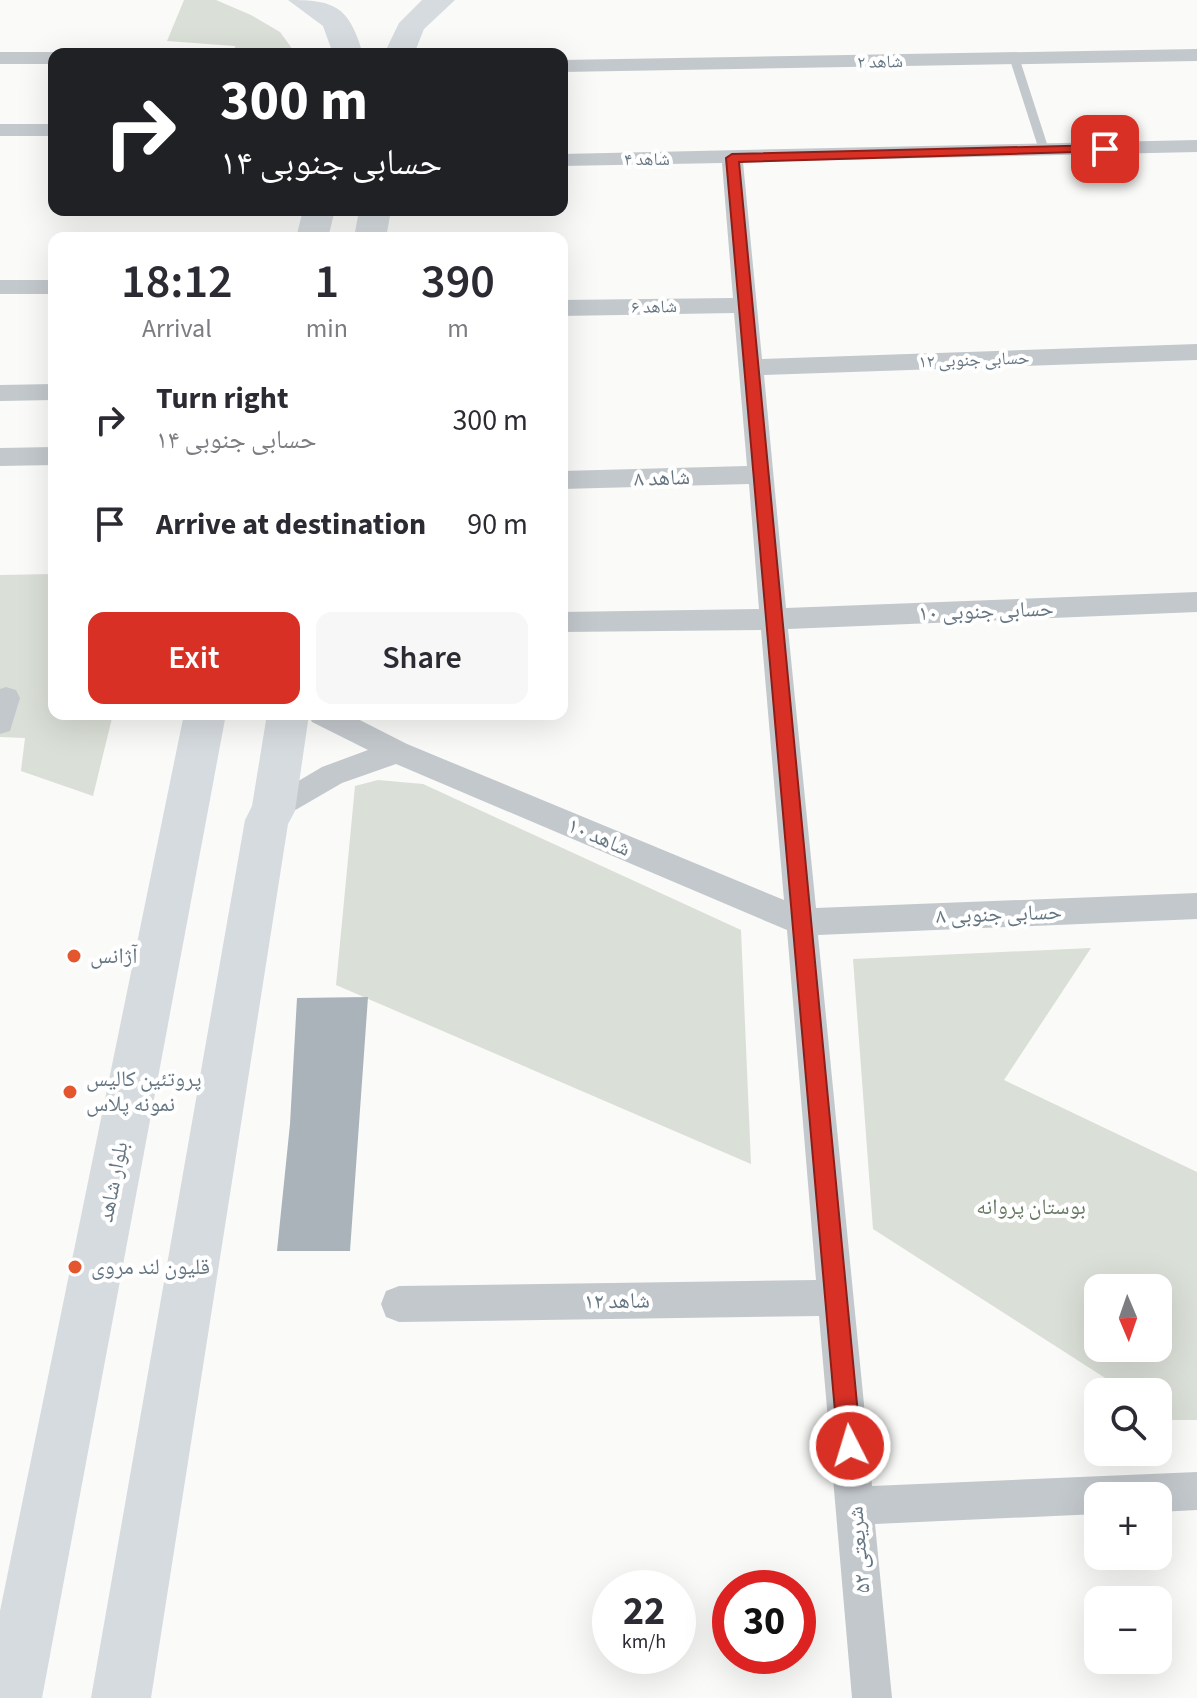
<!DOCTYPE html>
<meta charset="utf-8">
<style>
body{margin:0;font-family:"Source Sans 3","Noto Naskh Arabic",sans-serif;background:#f7f7f7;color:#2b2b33;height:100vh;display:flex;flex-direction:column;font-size:30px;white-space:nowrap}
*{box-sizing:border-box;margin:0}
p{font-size:26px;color:#7c7c81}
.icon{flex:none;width:44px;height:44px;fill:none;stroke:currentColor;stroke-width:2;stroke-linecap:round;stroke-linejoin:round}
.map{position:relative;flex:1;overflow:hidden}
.drawer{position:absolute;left:48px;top:232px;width:520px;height:488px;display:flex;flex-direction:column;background:#fff;border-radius:16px;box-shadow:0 8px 32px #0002}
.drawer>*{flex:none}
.banner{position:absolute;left:48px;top:48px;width:520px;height:168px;border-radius:16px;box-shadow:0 8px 32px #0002;background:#202124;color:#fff;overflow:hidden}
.needle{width:52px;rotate:178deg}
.controls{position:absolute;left:1084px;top:1274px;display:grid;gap:16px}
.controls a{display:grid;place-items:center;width:88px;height:88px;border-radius:16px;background:#fff;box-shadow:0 8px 32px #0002;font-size:40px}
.speed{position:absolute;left:592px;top:1570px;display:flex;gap:16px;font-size:40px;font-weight:700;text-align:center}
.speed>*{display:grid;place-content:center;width:104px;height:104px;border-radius:50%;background:#fff;box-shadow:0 8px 32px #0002;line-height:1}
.speed small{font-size:20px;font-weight:400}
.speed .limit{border:12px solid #d22;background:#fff;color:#111}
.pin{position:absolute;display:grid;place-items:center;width:68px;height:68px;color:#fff;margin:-34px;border-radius:16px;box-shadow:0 4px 12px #0006}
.me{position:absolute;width:88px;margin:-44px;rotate:355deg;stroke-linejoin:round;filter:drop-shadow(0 0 6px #0008)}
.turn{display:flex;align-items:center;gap:28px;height:168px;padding:0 40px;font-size:36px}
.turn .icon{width:104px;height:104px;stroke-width:2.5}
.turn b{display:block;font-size:56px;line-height:68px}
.eta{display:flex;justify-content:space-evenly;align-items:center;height:136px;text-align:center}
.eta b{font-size:48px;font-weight:600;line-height:56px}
.button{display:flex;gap:16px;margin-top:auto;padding:16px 40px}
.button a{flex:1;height:92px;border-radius:16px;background:#d93025;color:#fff;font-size:32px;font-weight:600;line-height:92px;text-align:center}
.button a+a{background:#f7f7f7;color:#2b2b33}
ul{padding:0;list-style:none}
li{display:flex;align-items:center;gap:24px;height:104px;padding:0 40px}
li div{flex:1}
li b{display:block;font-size:30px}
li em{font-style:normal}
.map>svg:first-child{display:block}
</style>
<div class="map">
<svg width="1197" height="1698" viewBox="0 0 1197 1698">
<rect width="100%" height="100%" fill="#fafaf8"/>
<g fill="#dadfd7" fill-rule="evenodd">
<path d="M184,0H216L251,15L280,32L296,54H234L235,46L167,41Z"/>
<path d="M54,574V714H113L93,796L21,771L25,738L0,737V575Z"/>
<path d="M378,780L423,784L741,930L751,1164L336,985L355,786Z"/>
<path d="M1091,948L1004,1080L1197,1172V1420H1171L1158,1412V1392H1127L873,1229L853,959ZM1098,1288H1158V1348H1098Z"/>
</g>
<path fill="#aab3b9" d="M368,997L350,1251H277L290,1124L297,998Z"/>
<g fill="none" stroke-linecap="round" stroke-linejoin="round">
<path fill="#c3c8cc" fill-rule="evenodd" d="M1015,57L1020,60L1049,150L1048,152L1039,150L1010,60Z"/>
<g fill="#c3c8cc" fill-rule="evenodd">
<path d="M1197,49V61L562,72V60Z"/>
<path d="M0,52H54L61,54H54V64H0Z"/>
<rect x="0" y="124" width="54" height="12"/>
<path d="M1197,140V152L743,162L762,359L1197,344V360L764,375L786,608L1197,592V612L788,629L816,908L1197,893V919L818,935L872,1486L1197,1472V1510L1158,1512V1496H1098V1514L875,1524L892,1698H852L819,1316L399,1322L386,1317L381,1304L386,1291L399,1286L816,1280L787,930L396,764L342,783L273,823L263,820L258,811L263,802L322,767L368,750L312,722L308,714H348L407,744L784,900L761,630L562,632V612L759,609L749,484L562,489V471L747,466L734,313L562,316V300L733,298L722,163L562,166V154Z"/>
<rect x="0" y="280" width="54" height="14"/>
<path d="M54,384V400L0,401V385Z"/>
<path d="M54,447V465L0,466V448Z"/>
<path d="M6,687L16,690L20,698L10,731L0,734V689Z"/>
</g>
<g fill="#d6dbdf" fill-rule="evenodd">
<path d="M288,0C335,0 349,6 363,54H333L323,26Z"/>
<path d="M422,0H455L424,29L414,54H384L399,23Z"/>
<path d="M303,210H335L328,238H296Z"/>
<path d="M359,210H391L386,238H354Z"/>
<path d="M184,714H226L42,1698H0V1611Z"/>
<path d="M267,714H309L295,811L288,824L151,1698H91L245,820L252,806Z"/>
</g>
</g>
<path fill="#d93025" stroke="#8d1f18" stroke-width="2" d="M1105,145L1110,146V151L739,162L861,1446L858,1454L850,1458L842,1454L838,1446L726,158L732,154Z"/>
<g fill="#e4572e" stroke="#fff" stroke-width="3">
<circle cx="74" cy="956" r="8"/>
<circle cx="70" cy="1092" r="8"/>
<circle cx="75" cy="1267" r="8"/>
</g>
<g text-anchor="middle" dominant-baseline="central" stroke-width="8" stroke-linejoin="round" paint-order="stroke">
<g font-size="18" fill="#657683" stroke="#fff">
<text transform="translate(880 62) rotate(-1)">شاهد ۲</text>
<text x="647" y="159">شاهد ۴</text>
<text transform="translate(654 307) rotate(-1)">شاهد ۶</text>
<text transform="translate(974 360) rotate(-2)">حسابی جنوبی ۱۲</text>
</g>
<g font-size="22" fill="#657683" stroke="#fff">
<text transform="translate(662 478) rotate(-2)">شاهد ۸</text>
<text transform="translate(986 611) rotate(-2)">حسابی جنوبی ۱۰</text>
<text transform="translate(599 837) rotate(23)">شاهد ۱۰</text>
<text transform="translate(999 914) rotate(-2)">حسابی جنوبی ۸</text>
<text transform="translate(113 1182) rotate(-79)">بلوار شاهد</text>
<text transform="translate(617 1301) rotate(-1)">شاهد ۱۲</text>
<text transform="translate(859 1550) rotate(-95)">شریعتی ۵۲</text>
</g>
<g font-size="22" fill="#657683" stroke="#fff" text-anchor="start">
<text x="90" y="956">آژانس</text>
<text x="86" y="1079">پروتئین کالیس<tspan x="86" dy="25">نمونه پلاس</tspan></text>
<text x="91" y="1267">قلیون لند مروی</text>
</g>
<g font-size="22" fill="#687a64" stroke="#fff">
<text x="1031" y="1207">بوستان پروانه</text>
</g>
</g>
</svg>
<div class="controls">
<a><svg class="needle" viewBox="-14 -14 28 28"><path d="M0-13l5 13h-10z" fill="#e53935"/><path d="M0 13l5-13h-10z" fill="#7c7c81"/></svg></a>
<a><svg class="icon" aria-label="search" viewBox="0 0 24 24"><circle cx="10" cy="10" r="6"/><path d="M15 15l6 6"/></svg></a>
<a>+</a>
<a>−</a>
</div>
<div class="speed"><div>22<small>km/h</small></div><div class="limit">30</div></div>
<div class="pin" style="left:1105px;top:149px;background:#d93025"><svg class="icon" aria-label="arrive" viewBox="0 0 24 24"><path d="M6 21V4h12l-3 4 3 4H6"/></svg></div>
<svg class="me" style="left:850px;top:1446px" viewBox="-20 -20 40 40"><circle r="17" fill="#d93025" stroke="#fff" stroke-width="3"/><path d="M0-11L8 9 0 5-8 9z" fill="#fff"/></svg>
<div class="banner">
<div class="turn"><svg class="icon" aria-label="right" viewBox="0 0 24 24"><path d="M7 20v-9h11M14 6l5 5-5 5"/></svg><div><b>300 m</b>حسابی جنوبی ۱۴</div></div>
</div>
<section class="drawer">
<div class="eta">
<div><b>18:12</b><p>Arrival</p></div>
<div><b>1</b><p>min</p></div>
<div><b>390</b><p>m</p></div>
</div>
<ul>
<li><svg class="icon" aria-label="right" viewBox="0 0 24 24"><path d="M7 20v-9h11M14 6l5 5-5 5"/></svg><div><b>Turn right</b><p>حسابی جنوبی ۱۴</p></div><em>300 m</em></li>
<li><svg class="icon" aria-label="arrive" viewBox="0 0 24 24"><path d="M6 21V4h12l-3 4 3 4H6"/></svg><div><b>Arrive at destination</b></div><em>90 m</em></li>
</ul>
<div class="button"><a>Exit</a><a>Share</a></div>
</section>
</div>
